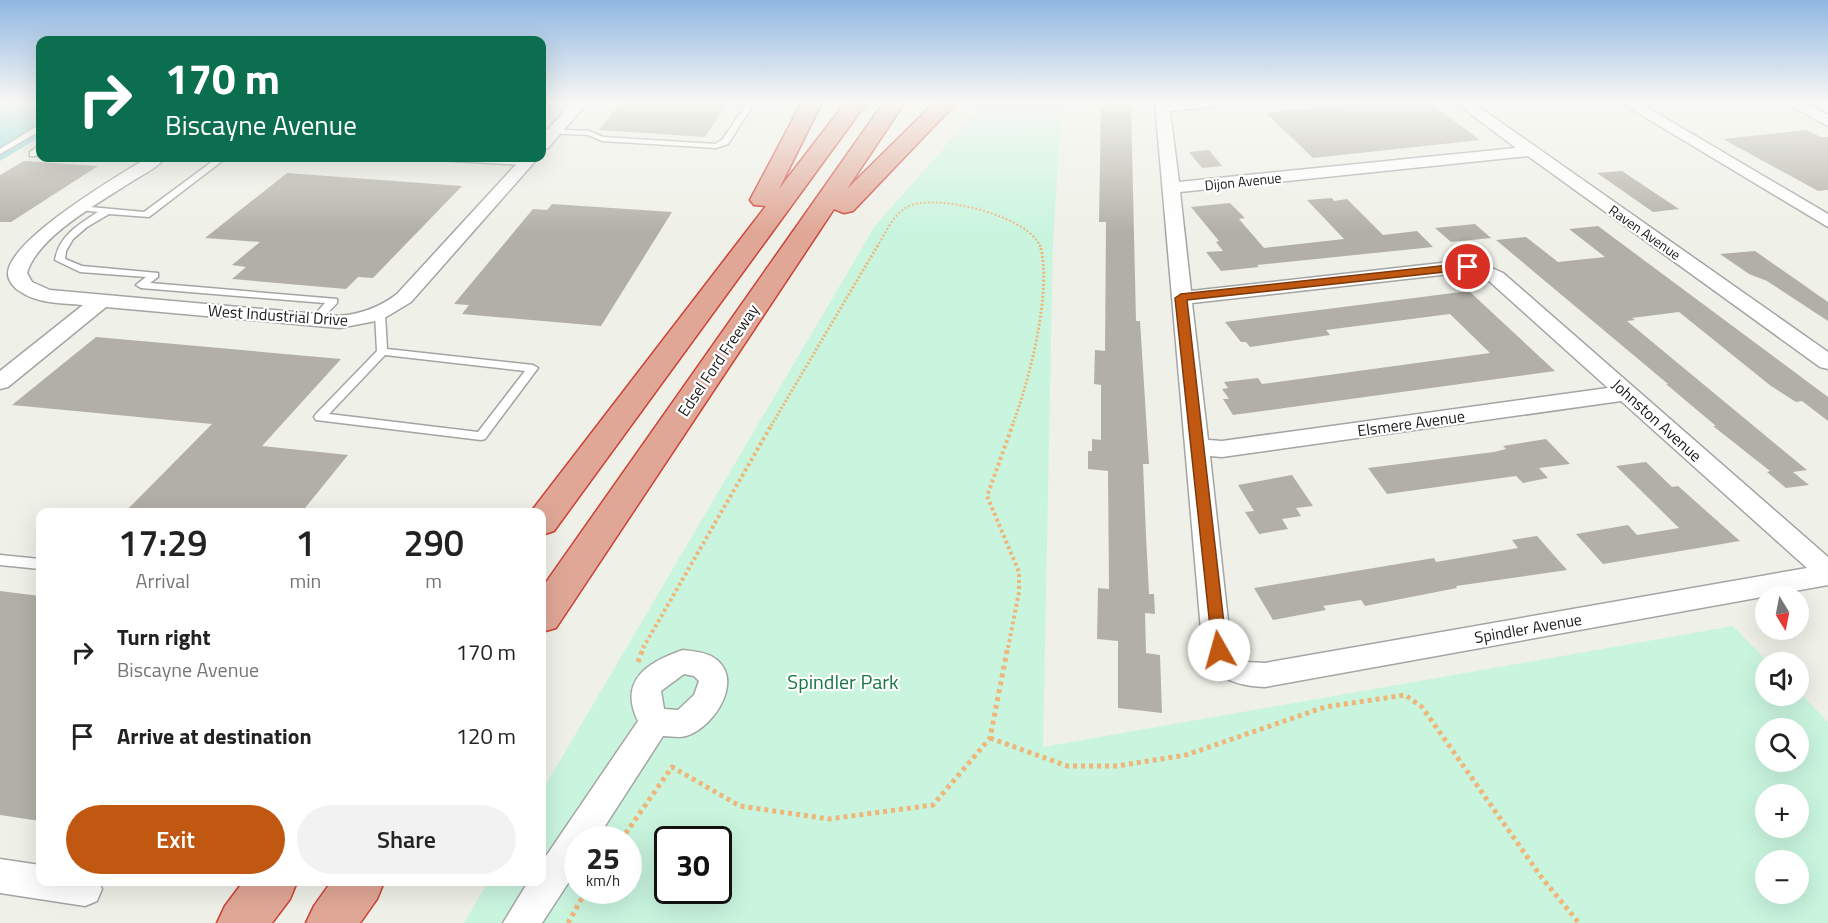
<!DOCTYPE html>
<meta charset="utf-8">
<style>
body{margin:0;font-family:"Titillium Web",sans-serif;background:#f2f2f2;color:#222;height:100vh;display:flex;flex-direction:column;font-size:22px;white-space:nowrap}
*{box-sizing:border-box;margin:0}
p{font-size:20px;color:#767676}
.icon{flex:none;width:33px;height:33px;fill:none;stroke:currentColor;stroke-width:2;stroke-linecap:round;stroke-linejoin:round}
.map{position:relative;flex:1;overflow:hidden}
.panel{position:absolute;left:36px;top:508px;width:510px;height:378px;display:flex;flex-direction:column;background:#fff;border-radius:12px;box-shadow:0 6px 24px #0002}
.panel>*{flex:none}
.guide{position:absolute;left:36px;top:36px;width:510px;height:126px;border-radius:12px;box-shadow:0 6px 24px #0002;background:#0b6e4f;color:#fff;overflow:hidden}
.needle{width:39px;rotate:170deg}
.buttons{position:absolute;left:1755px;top:586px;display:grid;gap:12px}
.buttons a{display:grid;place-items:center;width:54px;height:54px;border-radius:50%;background:#fff;box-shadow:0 6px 24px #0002;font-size:30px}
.speed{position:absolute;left:564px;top:826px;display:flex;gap:12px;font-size:30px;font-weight:700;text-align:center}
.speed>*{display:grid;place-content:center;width:78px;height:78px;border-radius:50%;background:#fff;box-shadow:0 6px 24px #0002;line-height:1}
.speed small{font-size:15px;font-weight:400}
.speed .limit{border:3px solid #111;border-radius:9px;background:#fff;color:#111}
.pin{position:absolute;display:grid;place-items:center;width:51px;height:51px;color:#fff;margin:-26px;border:3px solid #fff;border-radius:50%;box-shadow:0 2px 6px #0007}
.me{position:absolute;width:66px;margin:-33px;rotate:353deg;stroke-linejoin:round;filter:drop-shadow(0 0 4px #0008)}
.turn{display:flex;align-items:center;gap:21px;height:126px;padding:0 30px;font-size:27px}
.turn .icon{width:78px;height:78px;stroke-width:2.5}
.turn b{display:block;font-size:42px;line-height:51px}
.eta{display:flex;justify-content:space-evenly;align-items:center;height:102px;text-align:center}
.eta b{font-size:36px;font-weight:600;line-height:42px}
.cta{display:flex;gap:12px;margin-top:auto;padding:12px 30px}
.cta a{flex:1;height:69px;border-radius:36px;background:#c05811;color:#fff;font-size:24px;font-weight:600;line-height:69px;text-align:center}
.cta a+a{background:#f2f2f2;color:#222}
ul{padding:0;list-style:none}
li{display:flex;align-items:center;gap:18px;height:84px;padding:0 30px}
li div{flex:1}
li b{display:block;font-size:22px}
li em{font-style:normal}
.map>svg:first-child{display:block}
</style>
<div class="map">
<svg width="1828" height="923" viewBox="0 0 1828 923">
<rect width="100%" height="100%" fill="#eff0e7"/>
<path fill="#c9f5df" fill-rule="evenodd" d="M984,102H1062L1053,241L1043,747L1733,626L1769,663H1766V696H1798L1799,692L1828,722V923H464L488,882H542V791L875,226ZM1766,729H1798V762H1766ZM1766,795H1798V828H1766ZM578,840H628V891H578ZM668,840H718V891H668ZM1766,861H1798V894H1766Z"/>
<path fill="#8cd6d8" d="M0,102H40V137L0,161Z"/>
<g fill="#b2b0a6">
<path d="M622,102H728L705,137L599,130Z"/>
<path d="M1101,102L1131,104L1136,321H1140L1149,464H1143L1146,535L1149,594H1154L1155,614L1145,613L1146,653L1160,655L1162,713L1118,708V641L1097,639L1098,588L1109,589L1108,471L1088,469V451H1092V439L1101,440V385L1094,384L1095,350L1105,351L1106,222H1099Z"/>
<path d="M1372,102H1429L1480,140L1313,158L1266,113Z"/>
<path d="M1806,130L1821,137H1828V190L1818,191L1723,139Z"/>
<path d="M1209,150L1222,166L1202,168L1189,152Z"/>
<path d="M24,161L98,166L11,222H0V175Z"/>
<path d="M1622,171L1679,209L1653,212L1597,173Z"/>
<path d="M287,173L462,186L373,278L358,277L346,289L232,279L246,267L232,265L260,242L205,238Z"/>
<path d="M1332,198L1334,201L1347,199L1383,235L1417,231L1433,247L1257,265L1259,267L1221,271L1206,252L1223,251L1216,242L1219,241L1191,207L1230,203L1245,218L1239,219L1264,248L1344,239L1307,200Z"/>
<path d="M552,204L672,212L601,326L462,314L469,305L454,304L533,209L547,210Z"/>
<path d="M1475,224L1491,238L1451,242L1435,228Z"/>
<path d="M1598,226L1828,397V421L1802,401L1796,402L1771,386L1679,312L1632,318L1635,320L1627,321L1807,470L1793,472L1809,485L1786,488L1767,472L1770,471L1713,426H1716L1666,384H1668L1496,240L1526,237L1558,262L1605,257L1569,229Z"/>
<path d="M1755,251L1828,302V321L1767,281L1749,274L1720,254Z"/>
<path d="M1469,291L1555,371L1233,415L1223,399H1229L1222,389L1228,388L1224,382L1258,378L1262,384L1490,353L1450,314L1326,330L1330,335L1250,347L1246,342H1241L1225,322Z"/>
<path d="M96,337L341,359L262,446L348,455L301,513H124L212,424L12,405Z"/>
<path d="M1546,439L1570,464L1539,468L1548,478L1523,483L1516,476L1387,494L1368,468L1494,452L1506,449L1503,446Z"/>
<path d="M1646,462L1672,487L1678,486L1740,541L1603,564L1576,534L1628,525L1637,535L1679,528L1616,466Z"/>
<path d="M1292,475L1313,506L1296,508L1301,516L1282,519L1288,529L1259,534L1245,512L1254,511L1238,485Z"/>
<path d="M1537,536L1567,570L1456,586L1457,588L1365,606L1361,600L1323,606L1326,610L1273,620L1254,588L1434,558L1436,562L1518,548L1512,540Z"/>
<path d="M0,591L40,596V821L0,815Z"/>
</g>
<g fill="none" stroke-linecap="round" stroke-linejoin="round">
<g stroke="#a4a4a4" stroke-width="3">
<g id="service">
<path d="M562,102H583L584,104L580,106Z"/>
<path d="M748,102H755L728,144L716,148L602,141L588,135L542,133V129L589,131L603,137L715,144L722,140Z"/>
<path d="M37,126H40V131L0,154V149Z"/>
<path d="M37,147H40V152L36,156H30V152Z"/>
<path d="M217,158H226L149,217L109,214L87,227L73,239L66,251L65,259L82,266L158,273V277L150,283L337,299V303L319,322H311L310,320L325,303L141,288L136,285L146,277L80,272L55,260C59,236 79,224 98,212L80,210V206L144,212Z"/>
<path d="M432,158H471L525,161L529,163L525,165L436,160Z"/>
<path d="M380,311L385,314L387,349L533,365L538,368L485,439L481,440L316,420L314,417L316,414L377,351L375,314ZM385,355L525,371L478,432L329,414Z"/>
<path d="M0,555L40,559V569L0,565Z"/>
</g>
</g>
<g stroke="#a4a4a4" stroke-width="3">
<g id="minor">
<path d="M572,102H588L548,148L542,150V136Z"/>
<path d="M1155,102H1224L1217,106L1170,111L1179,182L1516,148L1455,102H1472L1828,352V369L1820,367L1528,156L1180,192L1191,291L1459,261L1483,264L1503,273L1828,557V585L1265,687C1223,685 1206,672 1201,630ZM1459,273L1472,274L1489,281L1608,388L1222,441L1208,440L1192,303ZM1621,401L1807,568L1265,663L1247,662L1236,655L1229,630L1210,456L1222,457Z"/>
<path d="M1620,102H1638L1828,214V227Z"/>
<path d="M1784,102H1803L1828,115V126Z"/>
<path d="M147,158H165C157,168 142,175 131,182C100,202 37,237 27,273L32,282L50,290L339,316C361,314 379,308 397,294L522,158H538L411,302L381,320L339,328L106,307L8,387L0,389V371L83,305C63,303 39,304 21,292C15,289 8,281 8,274C7,241 119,175 147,158Z"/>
<path d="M683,650C692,651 703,652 711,656C747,675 716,727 686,736C679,738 671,736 663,736L596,840H578V868L542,923H503L528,882H542V862L638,721C618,680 648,662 683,650ZM684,674L694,676L699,681L694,695L678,710L664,709L661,691Z"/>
<path d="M0,859L40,865V882H99L102,889L97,901L85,906L0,893Z"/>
</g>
</g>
<g stroke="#cd4035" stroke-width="3">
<g id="motorway">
<path d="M802,102H822L779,189L846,102H867L554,531L542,535V513H530L766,206L754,205L750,200Z"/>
<path d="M884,102H905L847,189L935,102H957L853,211L844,213L834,209L556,628L542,632V588Z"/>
<path d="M243,882H297L290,899L272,923H217L225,906Z"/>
<path d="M331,882H384L377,899L360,923H306L314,906Z"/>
</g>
</g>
<path stroke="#efb67a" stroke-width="2" stroke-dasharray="2 2" stroke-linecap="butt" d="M877,247C885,234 893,215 907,207C933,192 1031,216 1040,247"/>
<g stroke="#efb67a" stroke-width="3" stroke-dasharray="2 2" stroke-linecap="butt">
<path d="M771,426L878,245"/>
<path d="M1012,426C1029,382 1053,290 1040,245"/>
</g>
<g stroke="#efb67a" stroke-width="4" stroke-dasharray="3 3" stroke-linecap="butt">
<path d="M643,648L772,424"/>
<path d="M1008,648L1019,592V572L987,496L1013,424"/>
</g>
<g stroke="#efb67a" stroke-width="5" stroke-dasharray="4 4" stroke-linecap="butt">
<path d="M638,662L644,646"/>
<path d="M990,738L1067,766H1117L1186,755L1325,707L1405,695L1422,707L1542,878L1579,923"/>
<path d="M621,840L672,767L740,806L829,819L933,805L990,738L1008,646"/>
<path d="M568,923L586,891"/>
</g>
<use href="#service" fill="#fff" fill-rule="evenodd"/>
<use href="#minor" fill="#fff" fill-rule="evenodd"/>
<use href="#motorway" fill="#e0a796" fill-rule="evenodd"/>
</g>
<linearGradient id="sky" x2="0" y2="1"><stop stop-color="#90b7e2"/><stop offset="0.44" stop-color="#f8f8f4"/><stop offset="1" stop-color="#f8f8f4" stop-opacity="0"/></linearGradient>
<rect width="1828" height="232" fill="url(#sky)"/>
<path fill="#c05811" stroke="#7d390b" stroke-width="1.5" d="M1468,263L1472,264V269L1187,300L1227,650L1225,655H1213L1175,298L1181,294Z"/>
<g text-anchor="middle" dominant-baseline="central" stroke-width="4.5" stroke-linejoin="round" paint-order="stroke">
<g font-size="14" fill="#202020" stroke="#fff">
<text transform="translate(1243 181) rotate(-6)">Dijon Avenue</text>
<text transform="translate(1645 232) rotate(35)">Raven Avenue</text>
</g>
<g font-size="16" fill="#202020" stroke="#fff">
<text transform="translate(278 315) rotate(4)">West Industrial Drive</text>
<text transform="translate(718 360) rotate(-56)">Edsel Ford Freeway</text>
<text transform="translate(1657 420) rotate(42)">Johnston Avenue</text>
<text transform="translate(1411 423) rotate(-8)">Elsmere Avenue</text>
<text transform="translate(1528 628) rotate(-10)">Spindler Avenue</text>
</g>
<g font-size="20" fill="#157745" stroke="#fff">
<text x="843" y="681">Spindler Park</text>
</g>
</g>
</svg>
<div class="buttons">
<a><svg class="needle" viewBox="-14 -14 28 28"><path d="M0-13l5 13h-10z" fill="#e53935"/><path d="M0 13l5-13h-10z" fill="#767676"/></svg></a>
<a><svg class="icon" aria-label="sound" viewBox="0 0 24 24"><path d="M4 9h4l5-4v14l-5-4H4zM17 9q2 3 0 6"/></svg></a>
<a><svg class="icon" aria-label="search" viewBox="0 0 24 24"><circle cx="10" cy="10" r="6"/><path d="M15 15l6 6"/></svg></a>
<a>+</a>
<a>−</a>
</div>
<div class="speed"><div>25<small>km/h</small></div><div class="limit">30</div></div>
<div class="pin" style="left:1468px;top:267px;background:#d93025"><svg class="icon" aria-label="arrive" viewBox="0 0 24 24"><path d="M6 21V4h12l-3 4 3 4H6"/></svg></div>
<svg class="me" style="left:1219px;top:650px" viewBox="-20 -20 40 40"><circle r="19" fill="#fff"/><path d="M0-13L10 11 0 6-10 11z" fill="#c05811"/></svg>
<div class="guide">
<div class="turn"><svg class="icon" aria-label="right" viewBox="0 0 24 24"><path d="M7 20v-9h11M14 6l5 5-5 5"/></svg><div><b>170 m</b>Biscayne Avenue</div></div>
</div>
<section class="panel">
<div class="eta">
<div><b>17:29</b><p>Arrival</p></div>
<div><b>1</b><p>min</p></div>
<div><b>290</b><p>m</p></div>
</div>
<ul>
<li><svg class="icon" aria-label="right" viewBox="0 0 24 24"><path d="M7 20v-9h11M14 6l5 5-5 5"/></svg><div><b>Turn right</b><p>Biscayne Avenue</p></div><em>170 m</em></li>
<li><svg class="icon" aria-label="arrive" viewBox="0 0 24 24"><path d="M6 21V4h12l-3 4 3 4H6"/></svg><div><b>Arrive at destination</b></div><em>120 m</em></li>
</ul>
<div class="cta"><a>Exit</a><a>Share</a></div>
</section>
</div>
